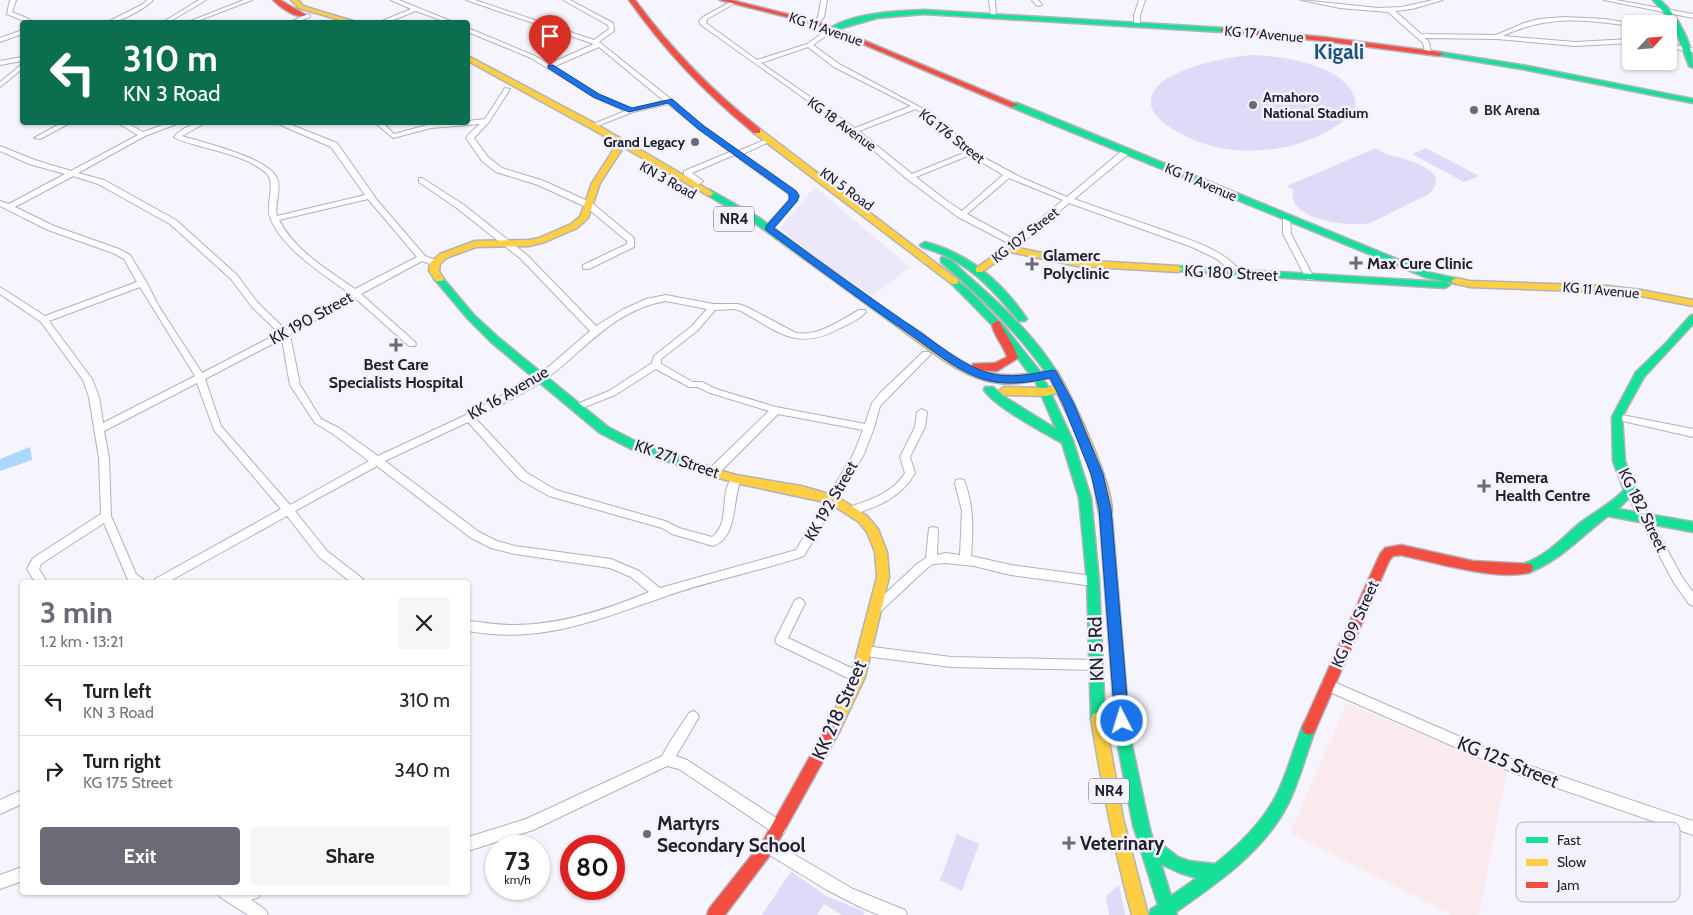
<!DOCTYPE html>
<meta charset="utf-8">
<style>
body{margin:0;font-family:Cabin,sans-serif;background:#f6f6f6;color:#222;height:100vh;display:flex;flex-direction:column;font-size:19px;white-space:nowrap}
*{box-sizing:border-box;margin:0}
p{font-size:16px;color:#767676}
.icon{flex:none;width:28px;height:28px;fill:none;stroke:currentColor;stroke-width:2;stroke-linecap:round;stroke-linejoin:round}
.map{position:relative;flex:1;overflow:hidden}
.panel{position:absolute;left:20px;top:580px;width:450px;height:315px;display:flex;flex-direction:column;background:#fff;border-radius:5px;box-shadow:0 1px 4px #0004}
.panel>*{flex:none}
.guide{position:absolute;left:20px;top:20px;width:450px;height:105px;border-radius:5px;box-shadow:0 1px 4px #0004;background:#0b6e4f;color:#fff;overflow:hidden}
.needle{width:32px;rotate:64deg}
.fabs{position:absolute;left:1622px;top:15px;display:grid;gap:10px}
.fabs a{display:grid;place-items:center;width:55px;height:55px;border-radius:5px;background:#fff;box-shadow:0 1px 4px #0004;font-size:25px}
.speed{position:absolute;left:485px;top:835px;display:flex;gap:10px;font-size:25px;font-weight:700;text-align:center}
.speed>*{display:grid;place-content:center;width:65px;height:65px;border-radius:50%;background:#fff;box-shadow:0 1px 4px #0004;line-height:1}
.speed small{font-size:12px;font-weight:400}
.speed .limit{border:8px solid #d22;background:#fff;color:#111}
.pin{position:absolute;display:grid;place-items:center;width:42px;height:42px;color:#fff;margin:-51px -21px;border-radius:50% 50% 50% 0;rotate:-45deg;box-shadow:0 0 5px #0007}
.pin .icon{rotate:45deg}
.me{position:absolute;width:55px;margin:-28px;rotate:355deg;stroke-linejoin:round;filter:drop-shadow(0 0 4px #0008)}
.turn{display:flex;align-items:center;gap:18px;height:105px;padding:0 20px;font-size:22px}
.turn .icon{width:65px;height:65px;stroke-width:2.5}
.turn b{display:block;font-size:35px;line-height:42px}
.round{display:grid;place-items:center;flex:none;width:52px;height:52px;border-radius:5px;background:#f6f6f6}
.headline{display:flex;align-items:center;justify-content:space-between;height:85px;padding:0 20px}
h1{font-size:30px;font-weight:700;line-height:38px;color:#6c6a75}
.cta{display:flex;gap:10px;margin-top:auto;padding:10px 20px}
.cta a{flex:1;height:58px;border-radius:5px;background:#6c6a75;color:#fff;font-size:20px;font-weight:700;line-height:58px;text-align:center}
.cta a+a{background:#f6f6f6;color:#222}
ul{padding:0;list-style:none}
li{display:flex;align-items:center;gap:15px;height:70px;padding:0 20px;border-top:1px solid #e0e0e0}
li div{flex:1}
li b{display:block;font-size:19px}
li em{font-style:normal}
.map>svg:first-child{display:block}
</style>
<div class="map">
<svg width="1693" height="915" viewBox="0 0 1693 915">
<rect width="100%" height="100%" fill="#f6f4fc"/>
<path fill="#ebe9f9" d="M815,187L910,267L872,296L831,269L780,228Z"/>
<path fill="#faeaed" d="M1347,703L1507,771L1479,915H1452L1290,833Z"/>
<g fill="#e0daf9">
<path d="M1252,55C1281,56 1346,65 1355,99C1356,103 1355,108 1355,111C1311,154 1231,164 1178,132C1169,127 1156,119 1152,109C1140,71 1228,57 1252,55Z"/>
<path d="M1376,148C1379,150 1383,153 1386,154C1400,158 1456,169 1429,194L1370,223C1350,227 1287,221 1293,190L1287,186Z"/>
<path d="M1426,148L1479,176L1464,182L1412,154Z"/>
<path d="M957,834L979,844L962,891L940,880Z"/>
<path d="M791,871L824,895L865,912L863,915H842L824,904L817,915H762Z"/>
<path d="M1119,885L1125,915H1109L1106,896Z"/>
</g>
<path fill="#aad7fb" d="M30,447L32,460L0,471V459Z"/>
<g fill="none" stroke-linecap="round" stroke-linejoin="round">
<g stroke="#b3b1bb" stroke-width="2">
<g id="street">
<path d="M10,0H16L12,12L29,19L32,22H26L7,14Z"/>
<path d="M147,0H153C145,9 119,23 108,22L143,4Z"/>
<path d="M199,0H206L169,22H163Z"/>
<path d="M244,0H252L195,22H188Z"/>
<path d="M391,0H399L453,22H446L416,11L388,22H381L382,21L411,9Z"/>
<path d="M466,0H475L594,40L609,29L608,25L563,0H570L613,23L614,31L599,42L672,100L703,127L738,151L767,139H771V141L743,154L796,191L799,196L797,201L772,230H766V226L789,200L791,196L734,155L692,173L703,181L697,186H691L690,184L694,181L684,175V171L730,152L699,129L668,104L633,112L595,127H591V125L625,111L594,97L531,58L468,32V28L535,56L549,64L594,44ZM599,47L664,101L632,109L598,95L553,67Z"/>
<path d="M821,0H827L824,17L817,25L814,23L818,17Z"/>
<path d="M989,0H995L996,17L991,16Z"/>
<path d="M1032,0H1038L1042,5L1037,6Z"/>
<path d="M1139,0H1145L1140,15V23L1137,25L1134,23V15Z"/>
<path d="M1301,0L1378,8L1402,7L1433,0H1443L1412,9L1395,11L1421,34L1496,35L1524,23L1539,19L1565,17L1605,19L1634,24H1631V26C1586,19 1546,15 1503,36L1575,42L1631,39V43L1575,46L1497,39L1425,38L1429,42L1431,52L1428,54L1425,52L1423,43L1388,12L1340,8Z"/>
<path d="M1604,0H1616L1693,14V18Z"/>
<path d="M732,1L737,2L707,19L706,23L757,60L807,44L830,28H834V30L813,45L839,64L929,112L981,156L1020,177L1062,195L1067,197L1124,149H1130V153L1074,199C1101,209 1129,218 1157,228C1185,239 1222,247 1241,272L1237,275L1234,274L1217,259L1192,247L1069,203L1019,246L1013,250H1007L1006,248L1010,244L958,217L907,179L852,132L701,25L699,21L703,17ZM808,47L834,67L911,106L855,128L761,63ZM916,109L938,125L966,152L912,174L859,131ZM970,155L1003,175L962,211L947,201L916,177ZM1009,178L1063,200L1015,240L967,214Z"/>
<path d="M308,14L310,15V17L297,22H290Z"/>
<path d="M1669,28L1683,31L1684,32L1681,34L1669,32Z"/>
<path d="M22,30V34L0,42V38Z"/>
<path d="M1669,44L1693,48V52L1669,48Z"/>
<path d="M22,57V61L0,65V61Z"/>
<path d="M22,64V69L0,87V82Z"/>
<path d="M505,88L510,89L489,122L474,138L488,157L502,168L544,181L592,203L634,238V247L589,269H583V265L627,244V241L586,207L538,185L496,172L482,161L466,138L469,134L480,124L431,128L393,138L374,122H382L394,134L431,124L468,122V121L485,119Z"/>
<path d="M63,122H72L40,139L34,138Z"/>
<path d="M116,122H125L143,132L171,122H182L145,136L78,173L104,180L176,220L237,275L258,303L286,330L349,293C323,274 281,248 270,217C265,204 277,184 266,173C250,158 217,151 196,145C189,143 180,141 174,137C181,128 196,122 207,122L182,136C204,143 267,157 277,178C282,189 274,204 277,216L365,195L331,147L274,122H284L337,143L377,200L425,256L438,261L439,263L435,266L422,261L361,294L415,342L416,344L415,346H409L354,297L290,335L300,385L321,419L339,428L378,456L466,415L539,375L590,331L521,259L458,209L419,182V178H422L464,205L527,255L596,326L622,310L646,299L666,295L713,304H738L747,307L796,333C820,336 839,321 859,310H865L866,312C860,319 849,324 840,328C797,352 779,332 741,311L734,309L715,310L698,330L661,359V364L693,382H702L716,389L776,407L865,424L872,403L880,393L923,352H929L931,354L880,406L874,428L864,454L804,556C757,572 707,581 661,598C594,621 540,644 468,631V621C482,622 496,625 510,625C557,626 606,610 649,592L631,577L610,568L515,554L491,548L471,538L377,466L295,511L327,551L363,579L364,582H351L319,557L287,516L168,582H154L155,579L281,509L214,430L197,383L104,431L109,458L111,516L136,574L143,579L144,582H131L128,580L104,523L41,564L39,569L47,582H35L27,569L33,558L101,514L99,458L89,397L83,380L41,322L0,294V287L45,316L137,282L124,259L113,253L48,230L0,206V201L9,204L65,174L29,164L0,151V146L35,160L71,171L138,135ZM73,176L98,184L170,224L231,279L252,307L279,333L202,373L158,305L147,283L130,255L119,249L54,226L15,207ZM368,199L417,257L355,289C328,270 295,251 279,220ZM140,287L195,376L103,423L99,397L92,379L49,321ZM666,301L707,309L692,326L654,356L652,363L609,391L572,406L570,408L575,411L615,395L656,369L689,387H698L710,393L769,411L709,469L708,472L709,475H717L778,414L863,430L854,453L796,550L660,588L639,571L611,559L515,546L497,541L479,532L385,461L468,422L519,479L549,496L662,528L672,534L713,546C738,538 732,500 741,479L740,476H732C730,481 727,486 726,491C723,507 726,527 712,537L679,528L665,521L556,490L527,473L475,418C497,406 527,393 546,379C586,349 613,310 666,301ZM282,339L290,385L315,423L333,434L369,461L290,505L221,426L205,379Z"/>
<path d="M1283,216H1289L1290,218L1291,234L1314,278L1313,280H1307L1306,278L1283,234Z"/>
<path d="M922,409L927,412L925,427L910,457L915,473C901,498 877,507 851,515L847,514L846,511L847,508C869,500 892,494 905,473L900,457L915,427L917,412Z"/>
<path d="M1617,414L1693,429V437L1614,419L1612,417L1614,415Z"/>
<path d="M960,479L964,480L965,483C974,507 973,531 971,556L1011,565L1093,576L1097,578L1099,581L1097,584L1093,586L1011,575L974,566L946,563L933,564L926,569L880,612L876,614L872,612L870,609L872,606L918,563L926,558L929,528L933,527L937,528L938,531L937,555L946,553L960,555L962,511L955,483L956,480Z"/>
<path d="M1630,487L1634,488L1682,577L1693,592V606L1689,604L1674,583L1625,491L1626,488Z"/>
<path d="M799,598L803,600L805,603L788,638L862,673L864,677L862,681L858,682L854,681L777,644L775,640L795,600Z"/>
<path d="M865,646L951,657L1096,660L1100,661L1102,665L1100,669L1096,670L951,667L865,656L861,655L859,651L861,647Z"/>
<path d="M1327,679L1516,761L1693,821V835L1514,773L1323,689L1321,685L1323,681Z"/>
<path d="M693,711L697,713L699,717L676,756L687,760L784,823L786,828L784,833L779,835L774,833L679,769L667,766L533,830L468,851V837L526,819L662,756L671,740L689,713Z"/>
<path d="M22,790V804L0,814V800Z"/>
<path d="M768,839L853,889L905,910L907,915H879L860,907L827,890L763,851L761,846L763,841Z"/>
<path d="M22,867V881L0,889V875Z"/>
<path d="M218,892H261L259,897L251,900L266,910L268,915H248L220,897Z"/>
</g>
</g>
<g stroke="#b3b1bb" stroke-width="3">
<g id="fast">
<path d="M1653,0H1660C1678,16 1693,43 1693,68L1689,66L1673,23Z"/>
<path d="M924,10L1223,28L1226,30L1223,32L924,14L877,18L832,31L829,29C852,13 896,11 924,10Z"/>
<path d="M1439,52L1527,66L1693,99V103L1527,70L1437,55V53Z"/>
<path d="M1011,103H1017L1431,273L1459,279L1461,281L1456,284L1425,277L1011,107Z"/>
<path d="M710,190L758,217L904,323L906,325L904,327H898L752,221L707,195V191Z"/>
<path d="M925,242C968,253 1002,282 1027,319L1025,321H1019C990,286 967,260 922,247L920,245Z"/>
<path d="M944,257C953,260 961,270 968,276C1001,305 1035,336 1058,374L1057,377H1049C1019,333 981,297 941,262V258Z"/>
<path d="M1178,266L1445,282L1450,285L1445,288L1175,271L1173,269Z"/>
<path d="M439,276L442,277L474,315L499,338L608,427L643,445L710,467L712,470L710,473L706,474L635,451L600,433L491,342L468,319L436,281L434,279Z"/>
<path d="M955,279L970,291L1003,325L1042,374L1043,377L1042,380L1046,383L1073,441L1091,498L1099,581L1105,719L1103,724L1098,726L1093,724L1091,719L1087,581L1079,498L1062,443C1043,432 995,407 984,390L985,387H993L1003,396L1056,429L1036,383L1037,380H1034L996,329L952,284V280Z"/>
<path d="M1693,315V324L1644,377L1622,417L1625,461L1636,491L1618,509L1693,522V532L1608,516C1581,536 1559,562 1527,573L1523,572L1521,568L1523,564C1547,556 1561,539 1580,523C1594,512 1611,504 1624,490L1613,461L1612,417L1636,372L1666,343L1690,316Z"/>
<path d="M1106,513L1110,515L1112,518L1130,736L1149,825L1152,837L1178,857L1189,861L1215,864C1242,843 1268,817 1281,785C1290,765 1295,743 1304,723L1309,721L1314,723L1316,728C1306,753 1300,780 1288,804C1264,851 1219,882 1176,912L1177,915H1149L1151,909L1158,905L1133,825L1116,736L1100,518L1102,515ZM1161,864L1180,873L1197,878L1171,896Z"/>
</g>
</g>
<g stroke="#b3b1bb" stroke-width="3">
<g id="slow">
<path d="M291,0H298L303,6L356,22H347L299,8Z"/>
<path d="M468,56L596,124L714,193L710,196L707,195L590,128L468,61Z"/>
<path d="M754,129H760L958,280V284H952L754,133Z"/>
<path d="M614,149L621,151L600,183L588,218L577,228L545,242L529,246L476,247L446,258L440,264L439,271L444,279L442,281H436L429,271L430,263L440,254L475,241L529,240L539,238L571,224L580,217L592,183Z"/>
<path d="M1008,246L1077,260L1178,266L1183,269L1178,272L1077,266L1010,252L982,272H976V268Z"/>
<path d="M1456,278L1470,281L1607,286L1641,290L1693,300V306L1641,296L1607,292L1470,287L1453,283L1451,281Z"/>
<path d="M901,322C913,325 924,336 934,343C981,376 996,381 1053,370L1057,371C1070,394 1122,498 1110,521H1102C1096,510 1097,492 1093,479C1084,449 1071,421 1057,393L1046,396L1004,395L999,391L1004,387L1046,388L1054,386L1050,378C1033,381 1016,385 999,383C961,379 928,348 898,327L896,325Z"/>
<path d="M706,466L736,475L801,486L836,496L867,516L878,529L887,552L889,577L865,677L838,734L833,736L828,734L826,729L851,676L877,577L875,552L867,532L859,522L829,503L736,483L702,473L700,470L702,467Z"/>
<path d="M1098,712L1103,714L1105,719L1123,818L1148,915H1132C1114,850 1102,785 1091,719L1093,714Z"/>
</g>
</g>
<g stroke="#b3b1bb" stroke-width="3">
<g id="jam">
<path d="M273,0H280L306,15C297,20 280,7 273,0Z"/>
<path d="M629,0H635C671,49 712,91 760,129V133H754C706,94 664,50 629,0Z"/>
<path d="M720,0H731L807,19L834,28L1018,105L1011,107L830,30L803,21Z"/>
<path d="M1223,28L1323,37L1439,52L1443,54L1439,56L1323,41L1221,31L1220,30Z"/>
<path d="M997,321L1000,322C1005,334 1014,344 1018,358L997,371L973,370L972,367L973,364L995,363L1007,357C1004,346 992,333 992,324Z"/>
<path d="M1401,545L1473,561L1531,564L1533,568L1531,572C1501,582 1433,562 1401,555L1393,556L1389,561L1314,733L1309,735L1304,733L1302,728L1380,554L1385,548Z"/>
<path d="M833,722L838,724L840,729L838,734L773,851L725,915H707L709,909L763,841L828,724Z"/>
</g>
</g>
<use href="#street" fill="#fefdff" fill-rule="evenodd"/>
<use href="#fast" fill="#16e098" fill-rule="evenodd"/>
<use href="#slow" fill="#ffcf43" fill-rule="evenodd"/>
<use href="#jam" fill="#f24e42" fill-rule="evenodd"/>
</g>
<path fill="#1a73e8" stroke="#114b97" d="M548,65H553L599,94L632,108L672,99L704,126L796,191L799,196L797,201L774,228C821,263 869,297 917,330C939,345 963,366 989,373C1010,379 1032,374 1053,370L1056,371L1074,404L1103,474L1111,509L1129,721L1127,726L1122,728L1117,726L1115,721L1099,509L1091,474L1063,404L1050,378C1027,383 1005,386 982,379C955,370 931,349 908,333C860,300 813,265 766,230V226L789,200V194L698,129L668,103L629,112L593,97L548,68Z"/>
<g fill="#6c6a75" stroke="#f4f1ff" stroke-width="2">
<circle cx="1253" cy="105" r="5"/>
<circle cx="1474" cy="110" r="5"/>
<circle cx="695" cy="142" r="5"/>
<path d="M1353.5 255.5h5v5h5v5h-5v5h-5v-5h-5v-5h5z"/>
<path d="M1029.5 256.5h5v5h5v5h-5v5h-5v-5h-5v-5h5z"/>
<path d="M393.5 337.5h5v5h5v5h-5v5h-5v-5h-5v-5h5z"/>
<path d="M1481.5 478.5h5v5h5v5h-5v5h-5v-5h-5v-5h5z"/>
<circle cx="647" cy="834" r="5"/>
<path d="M1066.5 835.5h5v5h5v5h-5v5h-5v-5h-5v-5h5z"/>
</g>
<g text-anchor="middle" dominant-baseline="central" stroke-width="5" stroke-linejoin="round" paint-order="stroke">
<g font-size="14" fill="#22202c" stroke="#f4f1ff">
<text transform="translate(826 29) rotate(19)">KG 11 Avenue</text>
<text transform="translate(1264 34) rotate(5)">KG 17 Avenue</text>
<text transform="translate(842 124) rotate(36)">KG 18 Avenue</text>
<text transform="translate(952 136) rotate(38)">KG 176 Street</text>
<text transform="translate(668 180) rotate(29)">KN 3 Road</text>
<text transform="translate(1201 182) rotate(23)">KG 11 Avenue</text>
<text transform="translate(847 189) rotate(36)">KN 5 Road</text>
<text transform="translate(1025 235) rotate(-38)">KG 107 Street</text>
<text transform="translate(1601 290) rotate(5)">KG 11 Avenue</text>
</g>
<g font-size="14" font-weight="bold" fill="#22202c" stroke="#f4f1ff" text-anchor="start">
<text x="1263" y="97">Amahoro<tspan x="1263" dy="16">National Stadium</tspan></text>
<text x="1484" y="110">BK Arena</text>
<text x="685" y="142" text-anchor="end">Grand Legacy</text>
</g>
<g fill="#f4f1ff" stroke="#615f6b" stroke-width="1">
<rect x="714" y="206.5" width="40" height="25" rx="4"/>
<rect x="1089" y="778.5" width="40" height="25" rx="4"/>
</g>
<g font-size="15" font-weight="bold" fill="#22202c">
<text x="734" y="219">NR4</text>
<text x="1109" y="791">NR4</text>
</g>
<g font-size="16" font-weight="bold" fill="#22202c" stroke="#f4f1ff" text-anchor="start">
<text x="1043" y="255">Glamerc<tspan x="1043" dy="18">Polyclinic</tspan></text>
<text x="1367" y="263">Max Cure Clinic</text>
<text x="396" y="364" text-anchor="middle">Best Care<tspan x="396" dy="18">Specialists Hospital</tspan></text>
<text x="1495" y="477">Remera<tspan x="1495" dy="18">Health Centre</tspan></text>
</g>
<g font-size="16" fill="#22202c" stroke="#f4f1ff">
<text transform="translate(1231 273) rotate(3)">KG 180 Street</text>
<text transform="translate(311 318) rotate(-29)">KK 190 Street</text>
<text transform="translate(508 393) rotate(-30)">KK 16 Avenue</text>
<text transform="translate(677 459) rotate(19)">KK 271 Street</text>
<text transform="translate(831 501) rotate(-60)">KK 192 Street</text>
<text transform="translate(1643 510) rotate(64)">KG 182 Street</text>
<text transform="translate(1355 624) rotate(-66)">KG 109 Street</text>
</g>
<g font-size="19" fill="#22202c" stroke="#f4f1ff">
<text transform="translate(1096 649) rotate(-92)">KN 5 Rd</text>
<text transform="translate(839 710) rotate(-66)">KK 218 Street</text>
<text transform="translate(1508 762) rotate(22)">KG 125 Street</text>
</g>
<g font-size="19" font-weight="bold" fill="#22202c" stroke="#f4f1ff" text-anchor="start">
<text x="657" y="823">Martyrs<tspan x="657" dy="22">Secondary School</tspan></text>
<text x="1080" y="843">Veterinary</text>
</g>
<g font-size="21" font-weight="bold" fill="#195575" stroke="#f4f1ff">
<text x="1339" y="51">Kigali</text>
</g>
</g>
<rect x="1516" y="822" width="164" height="80" rx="8" fill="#f4f1ff" stroke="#b5b2c0" stroke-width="1"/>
<rect x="1526" y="837" width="22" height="6" fill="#16e098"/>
<rect x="1526" y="859" width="22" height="7" fill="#ffcf43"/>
<rect x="1526" y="882" width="22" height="6" fill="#f24e42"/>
<g font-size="14" fill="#22202c">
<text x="1557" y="845">Fast</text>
<text x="1557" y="867">Slow</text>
<text x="1557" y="890">Jam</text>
</g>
</svg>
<div class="fabs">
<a><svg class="needle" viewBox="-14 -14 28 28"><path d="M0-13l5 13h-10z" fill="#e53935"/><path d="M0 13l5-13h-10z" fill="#767676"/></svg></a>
</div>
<div class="speed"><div>73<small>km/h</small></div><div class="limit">80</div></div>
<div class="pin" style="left:550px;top:66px;background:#d93025"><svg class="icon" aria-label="arrive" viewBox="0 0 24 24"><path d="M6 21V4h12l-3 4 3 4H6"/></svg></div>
<svg class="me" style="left:1122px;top:721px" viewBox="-20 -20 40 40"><circle r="17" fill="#1a73e8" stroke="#fff" stroke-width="3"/><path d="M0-11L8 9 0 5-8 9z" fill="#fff"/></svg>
<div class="guide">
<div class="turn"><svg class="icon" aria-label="left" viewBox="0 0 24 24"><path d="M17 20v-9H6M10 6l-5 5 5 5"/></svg><div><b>310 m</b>KN 3 Road</div></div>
</div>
<section class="panel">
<div class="headline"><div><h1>3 min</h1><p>1.2 km · 13:21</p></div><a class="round"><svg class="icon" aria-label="close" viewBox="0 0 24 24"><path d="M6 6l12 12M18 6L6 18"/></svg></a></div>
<ul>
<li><svg class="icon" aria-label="left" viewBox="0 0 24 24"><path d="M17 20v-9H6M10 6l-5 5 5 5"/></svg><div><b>Turn left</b><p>KN 3 Road</p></div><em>310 m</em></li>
<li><svg class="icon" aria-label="right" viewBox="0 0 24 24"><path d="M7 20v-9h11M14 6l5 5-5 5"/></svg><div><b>Turn right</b><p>KG 175 Street</p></div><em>340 m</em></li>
</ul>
<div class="cta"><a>Exit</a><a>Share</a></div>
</section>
</div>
